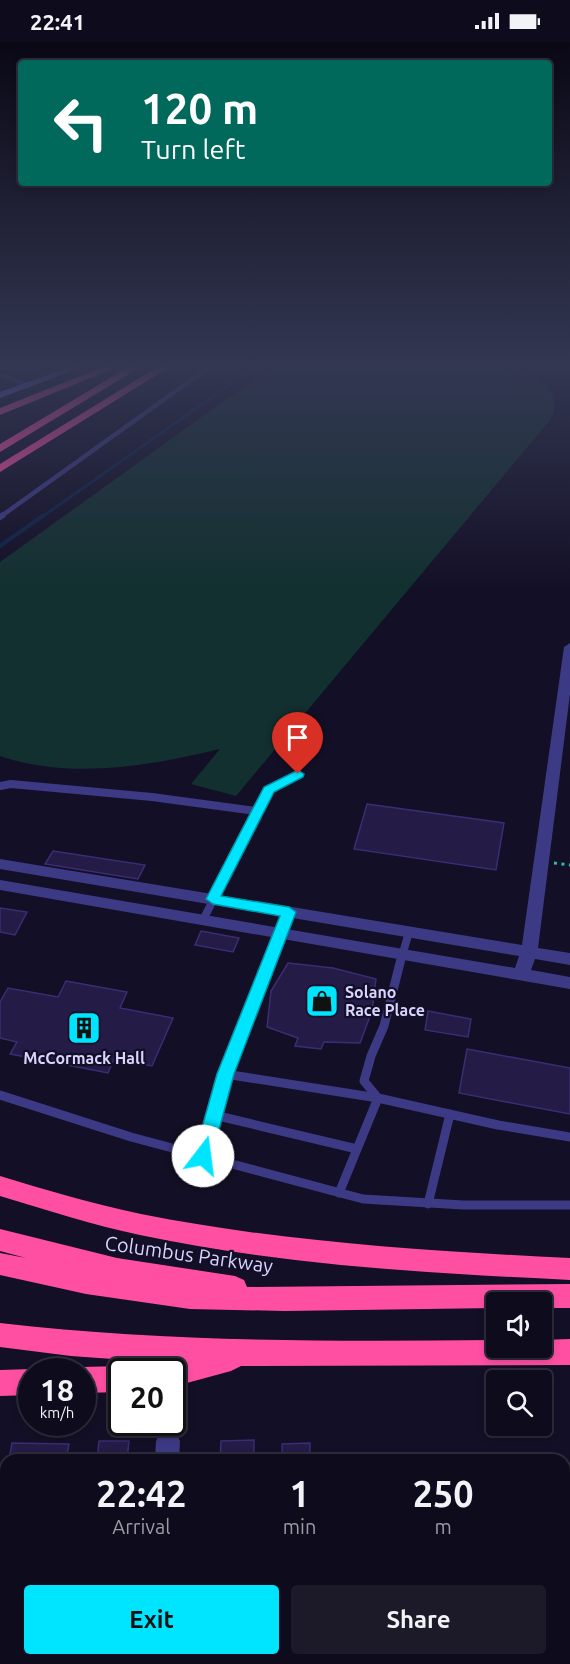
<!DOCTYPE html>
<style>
body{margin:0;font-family:Ubuntu,sans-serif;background:#1c1929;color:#f1f3f6;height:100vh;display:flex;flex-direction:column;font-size:22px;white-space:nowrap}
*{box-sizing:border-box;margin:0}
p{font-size:20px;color:#9b9ba3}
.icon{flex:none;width:33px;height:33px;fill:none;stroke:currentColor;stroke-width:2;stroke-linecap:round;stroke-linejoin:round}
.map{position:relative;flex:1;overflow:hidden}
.drawer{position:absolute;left:0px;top:1412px;width:570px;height:212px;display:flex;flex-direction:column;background:#0e0b1c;border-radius:18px 18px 0 0;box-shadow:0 3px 9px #0003,0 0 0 2px #2e2b3b}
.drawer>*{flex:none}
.hud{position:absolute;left:18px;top:18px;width:534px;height:126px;border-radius:6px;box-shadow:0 3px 9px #0003,0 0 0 2px #2e2b3b;background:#00695c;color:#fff;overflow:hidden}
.fabs{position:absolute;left:486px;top:1250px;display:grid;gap:12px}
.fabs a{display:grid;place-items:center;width:66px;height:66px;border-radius:6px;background:#0e0b1c;box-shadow:0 3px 9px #0003,0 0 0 2px #2e2b3b;font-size:30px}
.speed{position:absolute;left:18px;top:1316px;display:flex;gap:12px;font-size:30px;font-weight:700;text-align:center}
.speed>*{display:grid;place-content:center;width:78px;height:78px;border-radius:50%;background:#0e0b1c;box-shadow:0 3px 9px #0003,0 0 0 2px #2e2b3b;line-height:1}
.speed small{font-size:15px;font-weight:400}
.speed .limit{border:3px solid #111;border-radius:9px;background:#fff;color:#111}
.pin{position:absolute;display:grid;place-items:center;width:51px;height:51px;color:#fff;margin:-62px -26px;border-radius:50% 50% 50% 0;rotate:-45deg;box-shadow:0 0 6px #0007}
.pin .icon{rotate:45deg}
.me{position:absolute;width:66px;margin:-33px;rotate:15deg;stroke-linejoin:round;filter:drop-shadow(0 0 4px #0008)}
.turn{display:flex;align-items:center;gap:21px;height:126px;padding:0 24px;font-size:27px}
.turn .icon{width:78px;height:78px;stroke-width:2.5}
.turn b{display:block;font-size:42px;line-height:51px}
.eta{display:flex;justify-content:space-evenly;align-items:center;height:102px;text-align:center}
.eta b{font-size:36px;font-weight:600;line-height:42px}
.action{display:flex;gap:12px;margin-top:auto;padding:12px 24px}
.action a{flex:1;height:69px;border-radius:6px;background:#00e5ff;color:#111;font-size:24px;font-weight:600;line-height:69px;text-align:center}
.action a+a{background:#1c1929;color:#f1f3f6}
.status{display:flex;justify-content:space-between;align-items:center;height:42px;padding:0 30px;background:#0e0b1c;direction:ltr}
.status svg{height:16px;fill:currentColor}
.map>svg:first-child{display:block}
</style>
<div class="status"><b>22:41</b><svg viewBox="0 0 49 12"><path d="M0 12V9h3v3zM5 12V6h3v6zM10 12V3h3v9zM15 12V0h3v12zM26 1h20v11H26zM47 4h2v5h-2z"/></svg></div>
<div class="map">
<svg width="570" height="1622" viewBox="0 0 570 1622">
<rect width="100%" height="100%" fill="#130f26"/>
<path fill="#12302f" d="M277,321H506C529,330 568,348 550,378L236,754L191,742L220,707C149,724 71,738 0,714V520Z"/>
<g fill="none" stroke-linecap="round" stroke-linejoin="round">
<path stroke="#0c2248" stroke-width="3" d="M42,475L260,321"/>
<path stroke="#0c2248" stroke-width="4" d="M0,504L44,473"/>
</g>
<g fill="#241b47" stroke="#3b2d73" stroke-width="1.5">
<path d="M367,762L504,781L496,828L354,807Z"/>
<path d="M53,809L145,823L138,837L45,822Z"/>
<path d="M0,866L27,870L15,893L0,890Z"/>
<path d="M201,889L239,896L233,910L195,903Z"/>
<path d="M288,921L333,926L376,937L372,969L360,1001L324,1000L321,1007L295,1004L298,996L267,985L271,949Z"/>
<path d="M66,939L127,950L120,966L173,976L152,1024L114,1017L108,1031L10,1012L17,1000L0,996V960L8,946L58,955Z"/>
<path d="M428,969L471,977L468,995L425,988Z"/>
<path d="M467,1007L570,1026V1072L459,1051Z"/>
<path d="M254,1398V1418H220L221,1399Z"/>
<path d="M99,1399H129L127,1418H97Z"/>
<path d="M12,1401L69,1402L66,1418H9Z"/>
<path d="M310,1401V1418H282V1402Z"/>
</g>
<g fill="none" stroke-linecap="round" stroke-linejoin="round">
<path stroke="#2fb8b0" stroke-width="3" stroke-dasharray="3 4.5" stroke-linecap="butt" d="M554,821L570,823"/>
<g stroke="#3d3a85" stroke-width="4.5">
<path d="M3,321L2,324L29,328L46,321"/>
<path d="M0,332L29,344"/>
<path d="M0,475L215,321"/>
</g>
<path stroke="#3d3a85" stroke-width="6" d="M0,475L3,473"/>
<g stroke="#3d3a85" stroke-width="8">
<path d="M0,744L11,742L152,755L256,769"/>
<path d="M203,878L269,747L298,732"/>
<path d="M271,914L289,870"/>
<path d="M402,914L409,890"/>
</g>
<g stroke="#3d3a85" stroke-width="9">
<path d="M272,913L225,1032L378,1056L339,1151"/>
<path d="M402,913L384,984L371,1014L364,1039L378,1056L498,1083L570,1095"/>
<path d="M0,1053L131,1095L363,1157L463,1163H570"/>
<path d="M214,1073L357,1107"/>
<path d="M203,1114L225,1032"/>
<path d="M428,1162L450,1072"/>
</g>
<g fill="#3d3a85" fill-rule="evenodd">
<path d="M570,601V652L538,906L570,911V923L535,917L531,928L570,935V947L0,848V838L515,926L519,914L0,827V817L522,903L564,605Z"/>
<path d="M168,1387L176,1391L180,1399L179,1418H155L156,1399L160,1391Z"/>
<rect x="564" y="1517" width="6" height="26"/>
<rect x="0" y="1525" width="6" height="26"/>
<rect x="143" y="1617" width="26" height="5"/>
<path d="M457,1617H483L484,1622H458Z"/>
</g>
<path fill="#6f6bff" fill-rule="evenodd" d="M81,321H93L0,356V350Z"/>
<g fill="#ff4fa3" fill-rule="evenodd">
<path d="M113,321H127L0,373V366Z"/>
<path d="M135,321H147L0,410V402Z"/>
<path d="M164,321H176L0,430V422Z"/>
<path d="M0,1134C46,1148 93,1162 141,1172C282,1200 426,1209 570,1216V1238C426,1231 282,1223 140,1193C93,1183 46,1168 0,1154Z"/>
<path d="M0,1187L117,1216L235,1234L244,1238L247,1245L570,1242V1266H542V1260H496V1266L285,1269L190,1267L86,1252L0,1233V1211L26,1216L0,1209Z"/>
<path d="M0,1281C165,1300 330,1300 496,1298V1305H542V1298L570,1297V1323L241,1324L231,1329L172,1345V1329H160L163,1323L168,1321L71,1314L0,1305Z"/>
<path d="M122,1324L132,1329H122V1350L82,1351V1329H72L82,1325Z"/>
<path d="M32,1327L37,1329H32V1353L0,1354V1328Z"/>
</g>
</g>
<linearGradient id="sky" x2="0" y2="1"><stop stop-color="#0a0815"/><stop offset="0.59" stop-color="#333752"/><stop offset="1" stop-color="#333752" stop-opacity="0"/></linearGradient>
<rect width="570" height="548" fill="url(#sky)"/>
<path fill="#00e5ff" stroke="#0095a6" stroke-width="1.5" d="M298,728L304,732L303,735L274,750L221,854L289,865L296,870L234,1032L212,1114L209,1119L203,1122L197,1119L194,1114L217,1032L280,874L213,862L206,857L264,745Z"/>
<defs>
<g id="shop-square" transform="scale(1.725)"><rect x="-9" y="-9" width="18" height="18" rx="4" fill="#00e5ff" stroke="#130f26"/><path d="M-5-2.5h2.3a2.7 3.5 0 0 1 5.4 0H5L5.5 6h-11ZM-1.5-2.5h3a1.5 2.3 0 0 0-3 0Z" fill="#111"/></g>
<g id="building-square" transform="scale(1.725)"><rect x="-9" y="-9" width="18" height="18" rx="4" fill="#00e5ff" stroke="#130f26"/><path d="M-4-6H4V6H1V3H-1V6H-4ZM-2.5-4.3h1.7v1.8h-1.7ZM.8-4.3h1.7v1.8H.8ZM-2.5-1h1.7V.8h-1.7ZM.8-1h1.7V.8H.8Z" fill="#111"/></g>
</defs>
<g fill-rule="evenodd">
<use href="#shop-square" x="322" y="959"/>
<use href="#building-square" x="84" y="986"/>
</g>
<g text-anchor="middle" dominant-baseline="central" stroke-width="4.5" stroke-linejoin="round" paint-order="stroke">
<g font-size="16" font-weight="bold" fill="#d9d4ff" stroke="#130f26" text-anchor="start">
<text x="345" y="950">Solano<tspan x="345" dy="18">Race Place</tspan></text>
<text x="84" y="1016" text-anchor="middle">McCormack Hall</text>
</g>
<g font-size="20" fill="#d9d4ff" stroke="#130f26">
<text transform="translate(189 1212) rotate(8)">Columbus Parkway</text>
</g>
</g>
</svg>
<div class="fabs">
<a><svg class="icon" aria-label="sound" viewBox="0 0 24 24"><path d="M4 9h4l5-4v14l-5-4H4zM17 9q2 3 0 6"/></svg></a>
<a><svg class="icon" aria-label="search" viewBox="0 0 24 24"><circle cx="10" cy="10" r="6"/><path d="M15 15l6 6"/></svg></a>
</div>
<div class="speed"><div>18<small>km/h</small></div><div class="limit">20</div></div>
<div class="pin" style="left:298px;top:732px;background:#d93025"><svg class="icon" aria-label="arrive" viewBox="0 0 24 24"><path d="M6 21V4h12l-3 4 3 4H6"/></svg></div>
<svg class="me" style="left:203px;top:1114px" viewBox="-20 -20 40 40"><circle r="19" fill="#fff"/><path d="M0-13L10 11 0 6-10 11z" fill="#00e5ff"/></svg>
<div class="hud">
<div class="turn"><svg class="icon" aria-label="left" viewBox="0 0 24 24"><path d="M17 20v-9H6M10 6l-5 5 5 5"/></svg><div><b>120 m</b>Turn left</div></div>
</div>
<section class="drawer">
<div class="eta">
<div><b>22:42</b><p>Arrival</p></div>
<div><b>1</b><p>min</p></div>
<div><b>250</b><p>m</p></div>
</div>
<div class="action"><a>Exit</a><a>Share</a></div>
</section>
</div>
